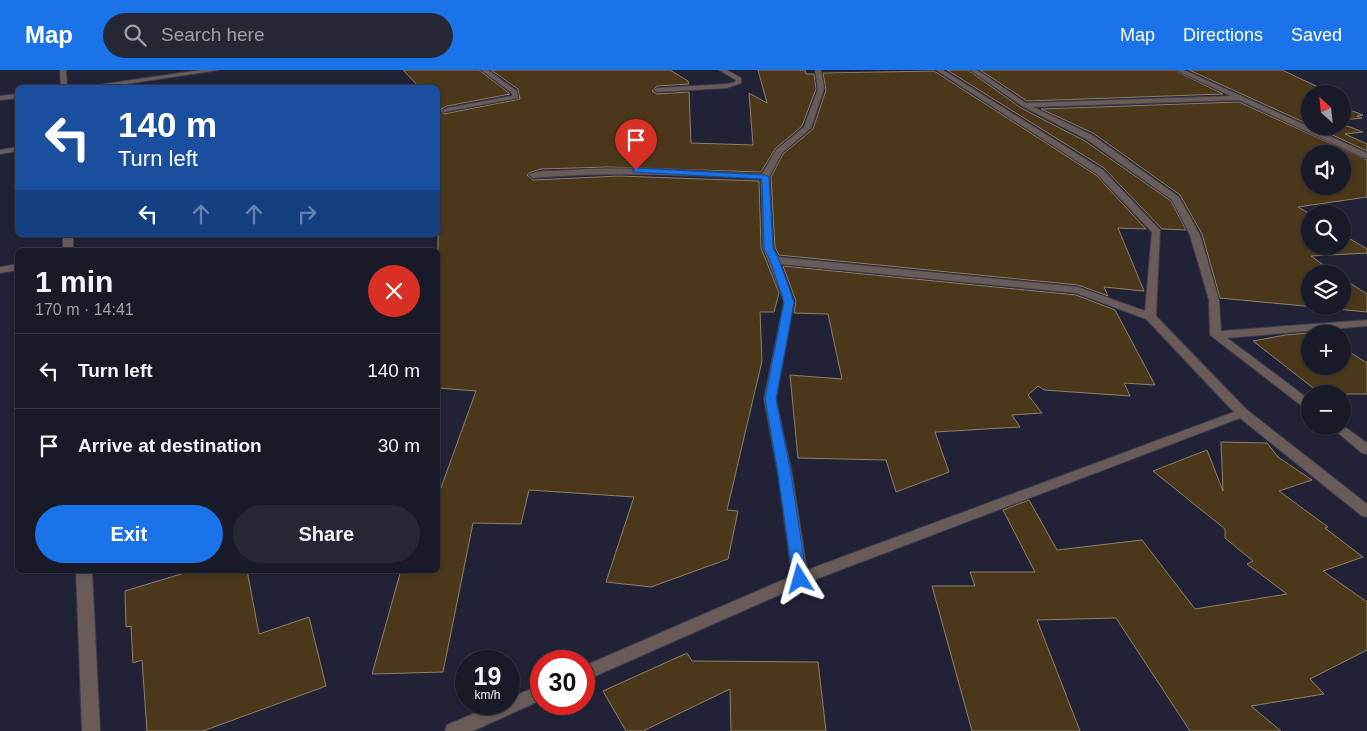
<!DOCTYPE html>
<meta charset="utf-8">
<style>
body{margin:0;font-family:Helvetica,sans-serif;background:#262734;color:#f1f3f6;height:100vh;display:flex;flex-direction:column;font-size:19px;white-space:nowrap}
*{box-sizing:border-box;margin:0}
p{font-size:16px;color:#9fa1a8}
.icon{flex:none;width:28px;height:28px;fill:none;stroke:currentColor;stroke-width:2;stroke-linecap:round;stroke-linejoin:round}
.map{position:relative;flex:1;overflow:hidden}
.drawer{position:absolute;left:15px;top:178px;width:425px;height:325px;display:flex;flex-direction:column;background:#191a28;border-radius:8px;box-shadow:0 1px 4px #0004,0 0 0 1px #373845}
.drawer>*{flex:none}
.hud{position:absolute;left:15px;top:15px;width:425px;height:152px;border-radius:8px;box-shadow:0 1px 4px #0004,0 0 0 1px #373845;background:#1a4fa0;color:#fff;overflow:hidden}
.needle{width:32px;rotate:333deg}
.controls{position:absolute;left:1301px;top:15px;display:grid;gap:10px}
.controls a{display:grid;place-items:center;width:50px;height:50px;border-radius:50%;background:#191a28;box-shadow:0 1px 4px #0004,0 0 0 1px #373845;font-size:25px}
.speed{position:absolute;left:455px;top:580px;display:flex;gap:10px;font-size:25px;font-weight:700;text-align:center}
.speed>*{display:grid;place-content:center;width:65px;height:65px;border-radius:50%;background:#191a28;box-shadow:0 1px 4px #0004,0 0 0 1px #373845;line-height:1}
.speed small{font-size:12px;font-weight:400}
.speed .limit{border:8px solid #d22;background:#fff;color:#111}
.pin{position:absolute;display:grid;place-items:center;width:42px;height:42px;color:#fff;margin:-51px -21px;border-radius:50% 50% 50% 0;rotate:-45deg;box-shadow:0 0 5px #0007}
.pin .icon{rotate:45deg}
.me{position:absolute;width:55px;margin:-28px;rotate:352deg;stroke-linejoin:round;filter:drop-shadow(0 0 4px #0008)}
.turn{display:flex;align-items:center;gap:18px;height:105px;padding:0 20px;font-size:22px}
.turn .icon{width:65px;height:65px;stroke-width:2.5}
.turn b{display:block;font-size:35px;line-height:42px}
.lanes{display:flex;align-items:center;height:48px;padding:0 20px;background:#0003;justify-content:center;gap:25px;direction:ltr}
.lanes .off{opacity:.35}
.round{display:grid;place-items:center;flex:none;width:52px;height:52px;border-radius:26px;background:#262734}
.head{display:flex;align-items:center;justify-content:space-between;height:85px;padding:0 20px}
h1{font-size:30px;font-weight:700;line-height:38px}
.button{display:flex;gap:10px;margin-top:auto;padding:10px 20px}
.button a{flex:1;height:58px;border-radius:30px;background:#1a73e8;color:#fff;font-size:20px;font-weight:700;line-height:58px;text-align:center}
.button a+a{background:#262734;color:#f1f3f6}
ul{padding:0;list-style:none}
li{display:flex;align-items:center;gap:15px;height:75px;padding:0 20px;border-top:1px solid #373845}
li div{flex:1}
li b{display:block;font-size:19px}
li em{font-style:normal}
header{display:flex;align-items:center;gap:30px;box-sizing:border-box;height:70px;padding:0 25px;background:#1a73e8;color:#fff}
header strong{font-size:24px}
nav{display:flex;gap:28px;margin-inline-start:auto;font-size:18px}
.search{width:350px;height:45px;background:#262734;display:flex;align-items:center;gap:12px;box-sizing:border-box;padding:0 18px;border-radius:28px;color:#9fa1a8;font-size:19px}
.map>svg:first-child{display:block}
</style>
<header>
<strong>Map</strong>
<div class="search"><svg class="icon" aria-label="search" viewBox="0 0 24 24"><circle cx="10" cy="10" r="6"/><path d="M15 15l6 6"/></svg>Search here</div>
<nav><a>Map</a><a>Directions</a><a>Saved</a></nav>
</header>
<div class="map">
<svg width="1367" height="661" viewBox="0 0 1367 661">
<rect width="100%" height="100%" fill="#212236"/>
<g fill="#4b381a" stroke="#8f7f68" fill-rule="evenodd">
<path d="M403,0H479L510,24L447,36L441,39L444,44L520,29L518,19L491,0H670L688,11L689,14L657,16L652,21L657,24L689,22L691,73L753,75L749,23L767,33L758,0H805L806,4H814L816,19L802,56L775,79L761,102L607,97L541,99L531,102L527,105L533,110L619,106L759,111L761,178L779,223L774,242H760L762,291L727,440L738,441L728,489L651,517L606,512L634,427L529,420L521,454L473,453L443,602L372,604L401,500H438V426L476,321L438,318V18H420Z"/>
<path d="M947,0H968L1021,38L1085,71L1171,131L1186,160L1162,159L1104,98Z"/>
<path d="M980,0H1174L1223,24L1027,31Z"/>
<path d="M1189,0H1282L1333,24H1310V55Z"/>
<path d="M934,1L1096,105L1146,159L1118,158L1144,221L1104,217L1108,226L1078,215L779,185L775,177L771,107L783,84L813,59L826,20L823,3Z"/>
<path d="M1239,32L1367,90V127L1298,137L1310,144V176H1342V164L1367,179V183L1311,186L1336,204H1310V236H1342V208L1367,224V242L1220,228L1202,164L1180,125L1093,63L1041,39ZM1310,84H1342V116H1310Z"/>
<path d="M1342,37L1363,45L1357,46L1362,48L1342,50Z"/>
<path d="M1342,54L1363,62L1345,64L1367,74V81L1313,56H1342Z"/>
<path d="M783,196L1076,225L1115,240L1155,315L1124,313L1130,326L1044,320L1038,316L1028,325L1042,343L1012,345L1020,357L935,362L949,402L896,422L886,390L798,388L790,305L842,309L828,244L794,243L796,231Z"/>
<path d="M1320,262L1323,264H1310V296H1342V277L1367,293V324H1321L1253,271L1285,265Z"/>
<path d="M1221,372L1267,373L1278,387L1312,410L1279,421L1328,457L1325,458L1363,487L1323,501L1367,532V580L1310,609L1324,624L1251,636L1281,661H1190L1116,548L1037,550L1080,661H972L932,516H975L970,502H1035L1003,440L1029,430L1057,480L1142,470L1195,539L1287,524L1247,494L1253,491L1225,468V459L1153,401L1207,380L1223,421Z"/>
<path d="M194,500H247L259,564L309,547L326,616L203,661H147L142,590L133,593L131,556L126,557L125,521Z"/>
<path d="M687,583L692,591L818,592L826,661H731L730,619L643,661H626L603,621Z"/>
</g>
<g fill="none" stroke-linecap="round" stroke-linejoin="round">
<g stroke="#3b3c4f" stroke-width="2">
<g id="street">
<path d="M60,0H66L67,18H61Z"/>
<path d="M201,0H219L99,18H77Z"/>
<path d="M481,0H488L517,21L518,28L444,42L443,40L447,38L512,26V23Z"/>
<path d="M719,0H727L741,8V13L727,18L657,22L654,20L657,18L727,14L735,12L736,10Z"/>
<path d="M815,0H821L824,19L811,58L782,83L769,107L773,178L778,187L1078,217L1145,241L1152,162L1097,104L936,0H943L1103,100L1160,160L1156,246L1247,340L1367,434V447L1362,446L1240,348L806,513L584,611V596L792,506L778,404L764,329L784,232L763,178L761,109C685,105 609,101 533,108L529,105C535,100 547,101 555,101C624,95 693,101 762,104L776,80L804,57L818,19ZM780,194L1076,223L1146,249L1234,342L807,500L792,404L776,329L794,232Z"/>
<path d="M970,0H977L1026,33L1231,26L1176,0H1184L1367,83V88H1364L1239,30L1033,37L1092,65L1179,127L1200,165L1219,230L1221,261L1367,250V256L1227,268L1310,330V340L1306,339L1210,265L1209,230L1190,165L1172,130L1086,69L1022,36Z"/>
<path d="M18,24V28L0,30V26Z"/>
<path d="M18,77V81L0,84V80Z"/>
<rect x="63" y="165" width="10" height="15"/>
<path d="M18,194V200L0,203V197Z"/>
<path d="M1342,355L1367,373V384L1362,383L1330,356H1342Z"/>
<path d="M76,500H92L100,661H82Z"/>
<path d="M541,615V630L473,661H445L447,655L496,634H509V628Z"/>
</g>
</g>
<use href="#street" fill="#685b58" fill-rule="evenodd"/>
</g>
<path fill="#1a73e8" stroke="#114b97" d="M636,98L765,105L769,107L773,178L779,190L794,232L776,329L791,404L807,509L805,513L800,514L795,513L793,509L778,404L765,329L784,232L770,190L764,178L762,109L633,102V99Z"/>
</svg>
<div class="controls">
<a><svg class="needle" viewBox="-14 -14 28 28"><path d="M0-13l5 13h-10z" fill="#e53935"/><path d="M0 13l5-13h-10z" fill="#9fa1a8"/></svg></a>
<a><svg class="icon" aria-label="sound" viewBox="0 0 24 24"><path d="M4 9h4l5-4v14l-5-4H4zM17 9q2 3 0 6"/></svg></a>
<a><svg class="icon" aria-label="search" viewBox="0 0 24 24"><circle cx="10" cy="10" r="6"/><path d="M15 15l6 6"/></svg></a>
<a><svg class="icon" aria-label="layers" viewBox="0 0 24 24"><path d="M12 4l9 5-9 5-9-5zM3 14l9 5 9-5"/></svg></a>
<a>+</a>
<a>−</a>
</div>
<div class="speed"><div>19<small>km/h</small></div><div class="limit">30</div></div>
<div class="pin" style="left:636px;top:100px;background:#d93025"><svg class="icon" aria-label="arrive" viewBox="0 0 24 24"><path d="M6 21V4h12l-3 4 3 4H6"/></svg></div>
<svg class="me" style="left:800px;top:509px" viewBox="-20 -20 40 40"><path d="M0-17L14 15 0 8-14 15z" fill="#1a73e8" stroke="#fff" stroke-width="4"/></svg>
<div class="hud">
<div class="turn"><svg class="icon" aria-label="left" viewBox="0 0 24 24"><path d="M17 20v-9H6M10 6l-5 5 5 5"/></svg><div><b>140 m</b>Turn left</div></div>
<div class="lanes"><svg class="icon" aria-label="left" viewBox="0 0 24 24"><path d="M17 20v-9H6M10 6l-5 5 5 5"/></svg><svg class="icon off" aria-label="ahead" viewBox="0 0 24 24"><path d="M12 20V5M6 11l6-6 6 6"/></svg><svg class="icon off" aria-label="ahead" viewBox="0 0 24 24"><path d="M12 20V5M6 11l6-6 6 6"/></svg><svg class="icon off" aria-label="right" viewBox="0 0 24 24"><path d="M7 20v-9h11M14 6l5 5-5 5"/></svg></div>
</div>
<section class="drawer">
<div class="head"><div><h1>1 min</h1><p>170 m · 14:41</p></div><a class="round" style="background:#d93025;color:#fff"><svg class="icon" aria-label="close" viewBox="0 0 24 24"><path d="M6 6l12 12M18 6L6 18"/></svg></a></div>
<ul>
<li><svg class="icon" aria-label="left" viewBox="0 0 24 24"><path d="M17 20v-9H6M10 6l-5 5 5 5"/></svg><div><b>Turn left</b></div><em>140 m</em></li>
<li><svg class="icon" aria-label="arrive" viewBox="0 0 24 24"><path d="M6 21V4h12l-3 4 3 4H6"/></svg><div><b>Arrive at destination</b></div><em>30 m</em></li>
</ul>
<div class="button"><a>Exit</a><a>Share</a></div>
</section>
</div>
